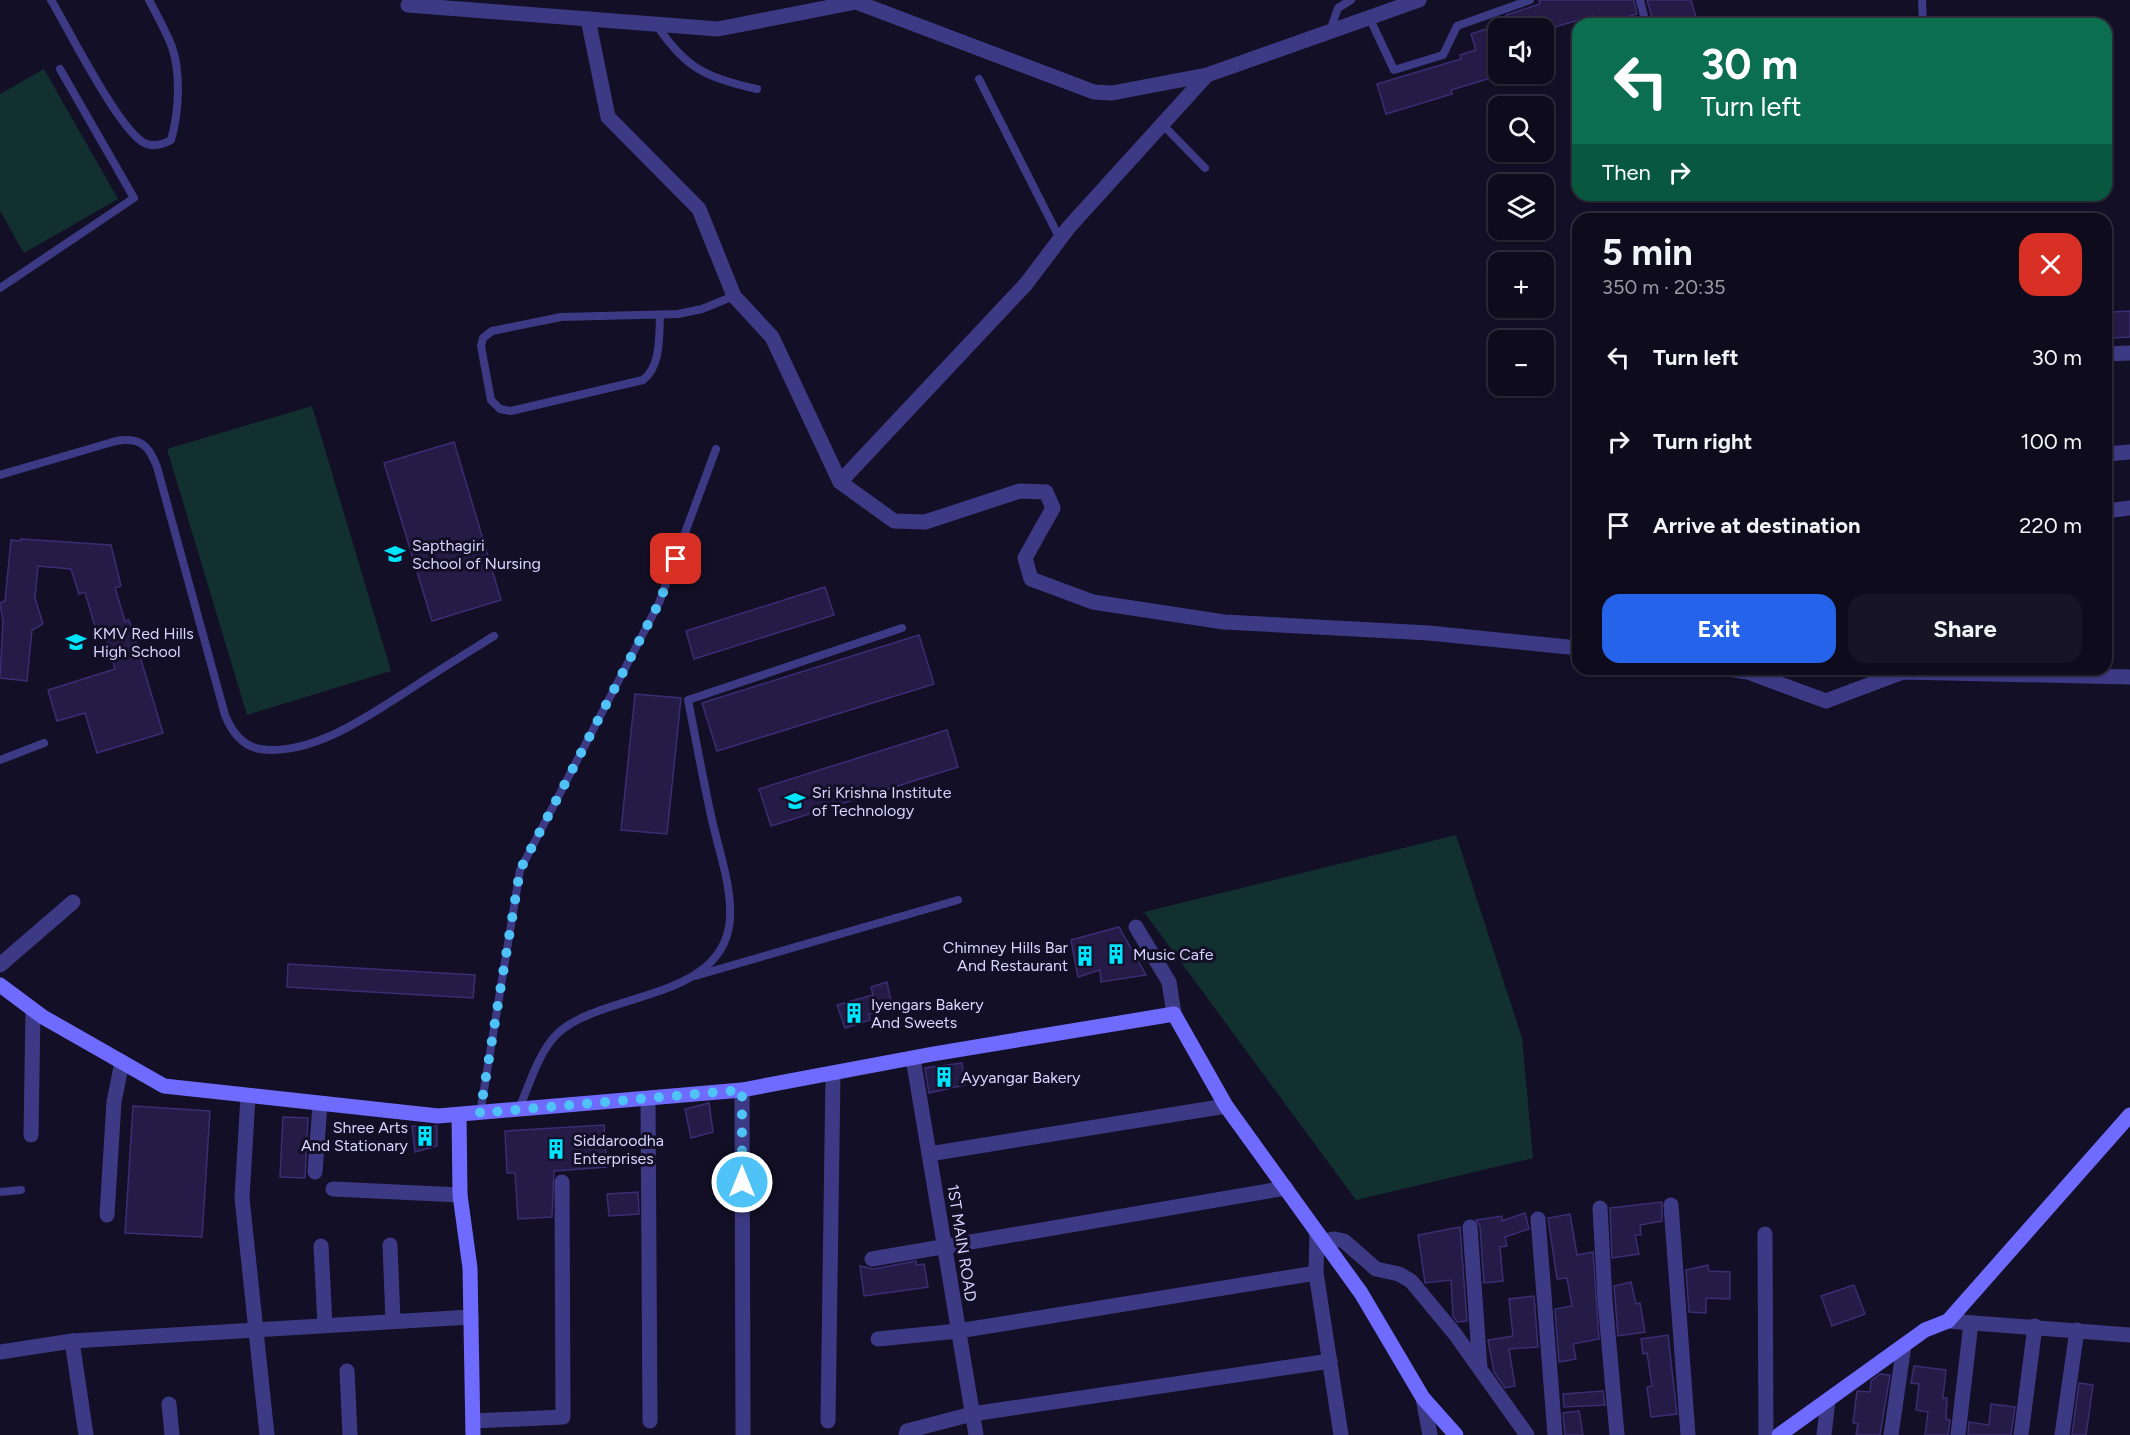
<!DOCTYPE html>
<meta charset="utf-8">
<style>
body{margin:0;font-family:Figtree,sans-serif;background:#171425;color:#f1f3f6;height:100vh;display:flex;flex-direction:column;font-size:22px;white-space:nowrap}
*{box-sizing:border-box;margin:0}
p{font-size:20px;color:#9b9ba3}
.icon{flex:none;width:33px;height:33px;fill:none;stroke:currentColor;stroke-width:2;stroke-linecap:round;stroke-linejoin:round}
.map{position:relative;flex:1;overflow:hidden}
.details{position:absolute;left:1572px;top:213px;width:540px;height:462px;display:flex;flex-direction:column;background:#0e0b1c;border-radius:18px;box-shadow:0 2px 4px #0004,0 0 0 2px #2e2b3b}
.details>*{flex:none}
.guide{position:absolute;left:1572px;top:18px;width:540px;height:183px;border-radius:18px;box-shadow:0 2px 4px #0004,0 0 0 2px #2e2b3b;background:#0b6e4f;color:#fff;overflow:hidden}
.tools{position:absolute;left:1488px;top:18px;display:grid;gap:12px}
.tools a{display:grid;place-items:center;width:66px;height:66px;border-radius:12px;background:#0e0b1c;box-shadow:0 2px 4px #0004,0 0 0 2px #2e2b3b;font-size:30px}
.pin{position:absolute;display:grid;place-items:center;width:51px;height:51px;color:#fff;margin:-26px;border-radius:12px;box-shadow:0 3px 9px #0006}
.me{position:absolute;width:66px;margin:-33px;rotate:0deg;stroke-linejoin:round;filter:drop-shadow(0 0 4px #0008)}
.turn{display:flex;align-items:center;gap:21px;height:126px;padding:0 30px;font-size:27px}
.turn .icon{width:78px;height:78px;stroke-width:2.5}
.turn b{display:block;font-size:42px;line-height:51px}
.then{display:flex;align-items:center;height:57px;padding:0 30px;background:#0003;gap:12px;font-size:22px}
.round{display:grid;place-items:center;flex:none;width:63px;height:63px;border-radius:18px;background:#171425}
.overview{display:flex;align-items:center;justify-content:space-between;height:102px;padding:0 30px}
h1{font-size:36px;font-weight:700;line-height:45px}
.cta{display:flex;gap:12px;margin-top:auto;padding:12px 30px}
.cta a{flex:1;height:69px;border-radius:18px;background:#2563eb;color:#fff;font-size:24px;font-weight:700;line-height:69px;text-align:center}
.cta a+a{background:#171425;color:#f1f3f6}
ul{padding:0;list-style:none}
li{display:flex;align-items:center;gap:18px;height:84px;padding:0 30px}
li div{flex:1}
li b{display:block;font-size:22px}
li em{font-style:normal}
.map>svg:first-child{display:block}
</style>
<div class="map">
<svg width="2130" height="1435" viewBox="0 0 2130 1435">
<rect width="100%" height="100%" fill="#130f26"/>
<g fill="#12302f">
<path d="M44,69L118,199L24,253L0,211V94Z"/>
<path d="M312,406L391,671L247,715L167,449Z"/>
<path d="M1456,835L1522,1038L1533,1158L1356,1200L1144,912Z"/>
</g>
<g fill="#241b47" stroke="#3b2d73" stroke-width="1.5">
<path d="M1539,0H1634L1637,14L1616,20L1617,24H1595L1593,16L1551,28H1511L1506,15L1540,4Z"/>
<path d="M1647,0H1691L1698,24H1654Z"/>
<path d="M1498,25V76L1451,90L1452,94L1386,114L1377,84L1461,59L1460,55L1476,50L1471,34Z"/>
<path d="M2130,311V337L2112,338L2111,312Z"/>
<path d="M454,442L501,600L432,621L384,463Z"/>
<path d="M21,539L111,545L121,586L115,588L125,621L129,620L163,733L97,753L85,713L57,721L48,690L115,669L103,628L96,630L85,592L79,594L71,569L38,566L35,598L43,624L32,630L27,681L0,678L3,621L0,603L5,601L11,540L21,541Z"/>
<path d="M825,587L834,615L694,659L686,631Z"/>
<path d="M919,635L934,684L717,751L702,703Z"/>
<path d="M635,694L681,698L667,834L621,830Z"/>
<path d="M947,730L958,767L771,826L759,789Z"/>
<path d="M1119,927L1146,975L1101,982L1100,970L1078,977L1071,940Z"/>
<path d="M288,964L475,975L473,998L287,987Z"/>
<path d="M887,982L892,1006L869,1014L870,1020L845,1028L837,1005L873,995L871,987Z"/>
<path d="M962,1063L965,1085L929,1093L925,1068Z"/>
<path d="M709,1103L713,1132L691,1138L685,1109Z"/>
<path d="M133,1106L210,1111L202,1237L125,1233Z"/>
<path d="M283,1117L308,1118L305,1178L280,1177Z"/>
<path d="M604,1125L607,1167L554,1171L552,1217L518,1219L515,1173H507L505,1131Z"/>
<path d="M412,1126H437V1146L415,1152Z"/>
<path d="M638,1192L639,1214L609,1216L607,1194Z"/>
<path d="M1662,1202V1221L1640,1225L1641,1235H1635L1639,1254L1612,1258L1610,1208Z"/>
<path d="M1525,1213L1529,1229L1505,1237L1507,1246L1500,1247L1503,1281L1484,1283L1480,1226L1476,1220L1502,1216V1221Z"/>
<path d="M1570,1214L1577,1255L1593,1252L1599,1339L1573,1344L1576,1359L1559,1362L1555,1309L1572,1306L1567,1278L1557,1279L1548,1218Z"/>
<path d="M1460,1227L1467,1321L1457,1322L1453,1316L1451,1280L1425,1283L1418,1235Z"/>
<path d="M916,1261V1265L924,1264L928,1287L864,1296L860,1266L874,1269Z"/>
<path d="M1708,1265L1709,1271L1730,1272V1299L1706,1298V1313L1689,1312L1686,1270Z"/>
<path d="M1631,1282L1636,1304L1640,1303L1645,1332L1618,1336L1614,1286Z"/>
<path d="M1854,1285L1865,1314L1832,1326L1821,1296Z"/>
<path d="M1534,1296L1538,1347L1509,1349L1515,1386L1505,1388L1494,1372L1488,1340L1513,1336L1509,1299Z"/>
<path d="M1668,1335L1677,1414L1651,1417L1647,1387L1652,1386L1647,1353L1643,1354L1641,1339Z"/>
<path d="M1914,1366L1946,1370L1943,1398H1947L1946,1419L1950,1420L1948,1435H1925L1928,1412L1916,1410L1919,1384L1911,1383Z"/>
<path d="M1880,1374L1890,1375L1880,1435H1856L1858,1424L1853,1423L1857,1391L1870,1392L1871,1381Z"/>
<path d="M2079,1383L2093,1385L2086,1435H2072Z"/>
<path d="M1603,1391L1605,1405L1564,1407L1563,1394Z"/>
<path d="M1991,1404L2015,1407L2011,1435H1968L1969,1422L1989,1425Z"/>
<path d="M1579,1411L1583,1435H1565L1563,1413Z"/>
</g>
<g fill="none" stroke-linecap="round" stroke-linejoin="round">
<g stroke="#3d3a85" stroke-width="8">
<path d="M51,0C70,32 115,122 141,141C151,148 162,145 171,140C179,113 181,73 172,47C166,31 157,15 149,0"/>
<path d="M1640,0L1646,24"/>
<path d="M1922,0L1923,24"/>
<path d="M1369,17L1394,70L1443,55L1457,26L1530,0"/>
<path d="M656,24C685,68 706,78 757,89"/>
<path d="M1330,31L1338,8L1351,0"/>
<path d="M979,79L1060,239"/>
<path d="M1163,125L1205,168"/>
<path d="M0,288L134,198L60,69"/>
<path d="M660,316C659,337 661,366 643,380L511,411L500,409L491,400L481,346L483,338L492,331L561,317L678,314L702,309L734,296"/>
<path d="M0,475L116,441C140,437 149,445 157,467L225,715C231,730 242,746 260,749C313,757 373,713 415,686C441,669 467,653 494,636"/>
<path d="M0,760L44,743"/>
<path d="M695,976L958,900"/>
<path d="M518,1111C529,1086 538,1053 557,1034C602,991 724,1002 730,919C732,887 719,851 712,820C703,780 696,740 688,700L902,628"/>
<path d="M480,1114L520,870L659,603L716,449"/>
<path d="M0,1192L21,1190"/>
</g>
<g stroke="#3d3a85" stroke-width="15">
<path d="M408,5L718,29L856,2L1094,92L1112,93L1207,75L1419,0"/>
<path d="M588,19L608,117L699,209L734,296L772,337L840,482L894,521L925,522L1020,491L1046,492L1053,508L1025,558L1031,579L1093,602L1224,622L1429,633L1578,648"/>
<path d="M2106,354L2130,353"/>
<path d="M2106,454L2130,452"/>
<path d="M840,482L1026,284L1069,227L1207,75"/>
<path d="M2106,511L2130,508"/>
<path d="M1727,669L1748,672L1826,701L1903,672L2130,677"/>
<path d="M1136,927L1169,982L1174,1014"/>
<path d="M0,965L73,902"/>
<path d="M913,1058L976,1435"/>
<path d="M742,1090L743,1435"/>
<path d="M248,1096L242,1198L267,1435"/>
<path d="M648,1099L650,1421"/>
<path d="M31,1135L33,1010"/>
<path d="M929,1154L1226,1106"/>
<path d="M315,1172L320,1104"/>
<path d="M333,1189L460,1195"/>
<path d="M1671,1205L1688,1435"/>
<path d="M1600,1208L1605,1300L1617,1435"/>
<path d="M107,1215L114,1102L122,1062"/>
<path d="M1538,1219L1555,1435"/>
<path d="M1470,1227L1480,1369"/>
<path d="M1317,1232L1316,1273L1341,1435"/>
<path d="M1765,1234L1766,1435"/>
<path d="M1323,1241L1335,1239L1344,1241L1376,1269L1399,1274L1411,1281L1455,1334L1527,1435"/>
<path d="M390,1245L393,1321"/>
<path d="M321,1246L325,1325"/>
<path d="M872,1259L1286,1188"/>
<path d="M1948,1321L2130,1335"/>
<path d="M878,1339L958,1331L1316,1273"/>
<path d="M72,1341L86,1435"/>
<path d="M0,1352L72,1341L471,1317"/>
<path d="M347,1371L350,1435"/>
<path d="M1423,1398L1430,1435"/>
<path d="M169,1404L172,1435"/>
<path d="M473,1421L563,1417L562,1182"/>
<path d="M828,1421L833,1073"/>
<path d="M906,1435L907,1431L972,1414L1330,1361"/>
<path d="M1824,1435L1828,1400"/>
<path d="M1891,1435L1904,1345"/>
<path d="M1958,1435L1971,1323"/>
<path d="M2021,1435L2035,1326"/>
<path d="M2062,1435L2077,1330"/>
</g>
<g stroke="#6f6bff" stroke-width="15">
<path d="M0,985L43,1017L164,1086L438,1116L742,1090L933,1054L1174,1014L1226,1106L1361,1293L1423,1398L1456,1435"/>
<path d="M459,1115L460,1195L470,1268L473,1435"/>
<path d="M1779,1435L1925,1330L1948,1321L2130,1115"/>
</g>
</g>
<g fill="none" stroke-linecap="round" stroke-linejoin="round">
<path stroke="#4fc3f7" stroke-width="10" stroke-dasharray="0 18" d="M676,559L659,603L520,870L480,1113L742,1090V1182"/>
</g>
<defs>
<g id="university-bare" transform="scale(1.62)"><path d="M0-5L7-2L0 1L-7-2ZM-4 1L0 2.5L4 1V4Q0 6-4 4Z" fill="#00e5ff" stroke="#130f26" stroke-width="2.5" paint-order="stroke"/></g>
<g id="school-bare" transform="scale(1.62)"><path d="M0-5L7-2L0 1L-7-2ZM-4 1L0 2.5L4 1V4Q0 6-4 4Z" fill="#00e5ff" stroke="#130f26" stroke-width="2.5" paint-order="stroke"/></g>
<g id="building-bare" transform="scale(1.62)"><path d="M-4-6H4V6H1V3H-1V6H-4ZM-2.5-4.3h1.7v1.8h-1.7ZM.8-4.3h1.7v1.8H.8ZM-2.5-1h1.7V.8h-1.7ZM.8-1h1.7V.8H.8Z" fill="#00e5ff" stroke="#130f26" stroke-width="2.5" paint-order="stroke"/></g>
</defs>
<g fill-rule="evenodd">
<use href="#university-bare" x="395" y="554"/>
<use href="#school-bare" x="76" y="642"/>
<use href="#university-bare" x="795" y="801"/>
<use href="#building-bare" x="1116" y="954"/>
<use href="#building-bare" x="1085" y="956"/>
<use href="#building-bare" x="854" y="1013"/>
<use href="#building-bare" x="944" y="1077"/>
<use href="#building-bare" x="425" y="1136"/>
<use href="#building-bare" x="556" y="1149"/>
</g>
<g text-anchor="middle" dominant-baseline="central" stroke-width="6" stroke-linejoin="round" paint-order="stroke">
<g font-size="16" fill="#d9d4ff" stroke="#130f26" text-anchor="start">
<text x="412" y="545">Sapthagiri<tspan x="412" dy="18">School of Nursing</tspan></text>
<text x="93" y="633">KMV Red Hills<tspan x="93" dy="18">High School</tspan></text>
<text x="812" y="792">Sri Krishna Institute<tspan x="812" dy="18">of Technology</tspan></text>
<text x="1068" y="947" text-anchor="end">Chimney Hills Bar<tspan x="1068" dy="18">And Restaurant</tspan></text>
<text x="1133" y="954">Music Cafe</text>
<text x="871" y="1004">Iyengars Bakery<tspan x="871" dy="18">And Sweets</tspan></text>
<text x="961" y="1077">Ayyangar Bakery</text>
<text x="408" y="1127" text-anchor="end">Shree Arts<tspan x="408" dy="18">And Stationary</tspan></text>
<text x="573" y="1140">Siddaroodha<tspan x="573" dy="18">Enterprises</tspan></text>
</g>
<g font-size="16" fill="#d9d4ff" stroke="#130f26">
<text transform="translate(962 1243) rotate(81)">1ST MAIN ROAD</text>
</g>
</g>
</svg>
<div class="tools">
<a><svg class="icon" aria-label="sound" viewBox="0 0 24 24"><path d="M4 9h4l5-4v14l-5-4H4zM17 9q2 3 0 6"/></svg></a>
<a><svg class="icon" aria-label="search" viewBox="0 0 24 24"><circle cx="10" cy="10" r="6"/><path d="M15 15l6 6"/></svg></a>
<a><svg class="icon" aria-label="layers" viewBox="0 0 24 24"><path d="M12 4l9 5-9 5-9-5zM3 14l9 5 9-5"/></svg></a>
<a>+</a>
<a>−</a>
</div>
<div class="pin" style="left:676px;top:559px;background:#d93025"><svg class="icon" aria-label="arrive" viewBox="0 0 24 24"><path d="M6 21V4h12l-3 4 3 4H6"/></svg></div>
<svg class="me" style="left:742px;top:1182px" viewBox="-20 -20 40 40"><circle r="17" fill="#4fc3f7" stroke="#fff" stroke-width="3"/><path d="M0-11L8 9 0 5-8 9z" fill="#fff"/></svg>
<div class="guide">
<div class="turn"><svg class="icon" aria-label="left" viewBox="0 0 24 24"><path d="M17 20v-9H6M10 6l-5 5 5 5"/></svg><div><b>30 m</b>Turn left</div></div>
<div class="then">Then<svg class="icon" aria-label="right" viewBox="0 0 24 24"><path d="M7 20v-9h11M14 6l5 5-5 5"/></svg></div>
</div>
<section class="details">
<div class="overview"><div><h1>5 min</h1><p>350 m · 20:35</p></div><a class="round" style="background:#d93025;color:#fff"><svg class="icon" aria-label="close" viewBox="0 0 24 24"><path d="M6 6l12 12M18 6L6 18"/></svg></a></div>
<ul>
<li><svg class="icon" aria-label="left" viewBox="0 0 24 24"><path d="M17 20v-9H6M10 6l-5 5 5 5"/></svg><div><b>Turn left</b></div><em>30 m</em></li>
<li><svg class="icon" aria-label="right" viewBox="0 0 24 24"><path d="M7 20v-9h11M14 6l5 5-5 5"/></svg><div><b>Turn right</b></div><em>100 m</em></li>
<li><svg class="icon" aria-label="arrive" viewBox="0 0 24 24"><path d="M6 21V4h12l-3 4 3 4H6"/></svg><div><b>Arrive at destination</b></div><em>220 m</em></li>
</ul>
<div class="cta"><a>Exit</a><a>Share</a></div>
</section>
</div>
